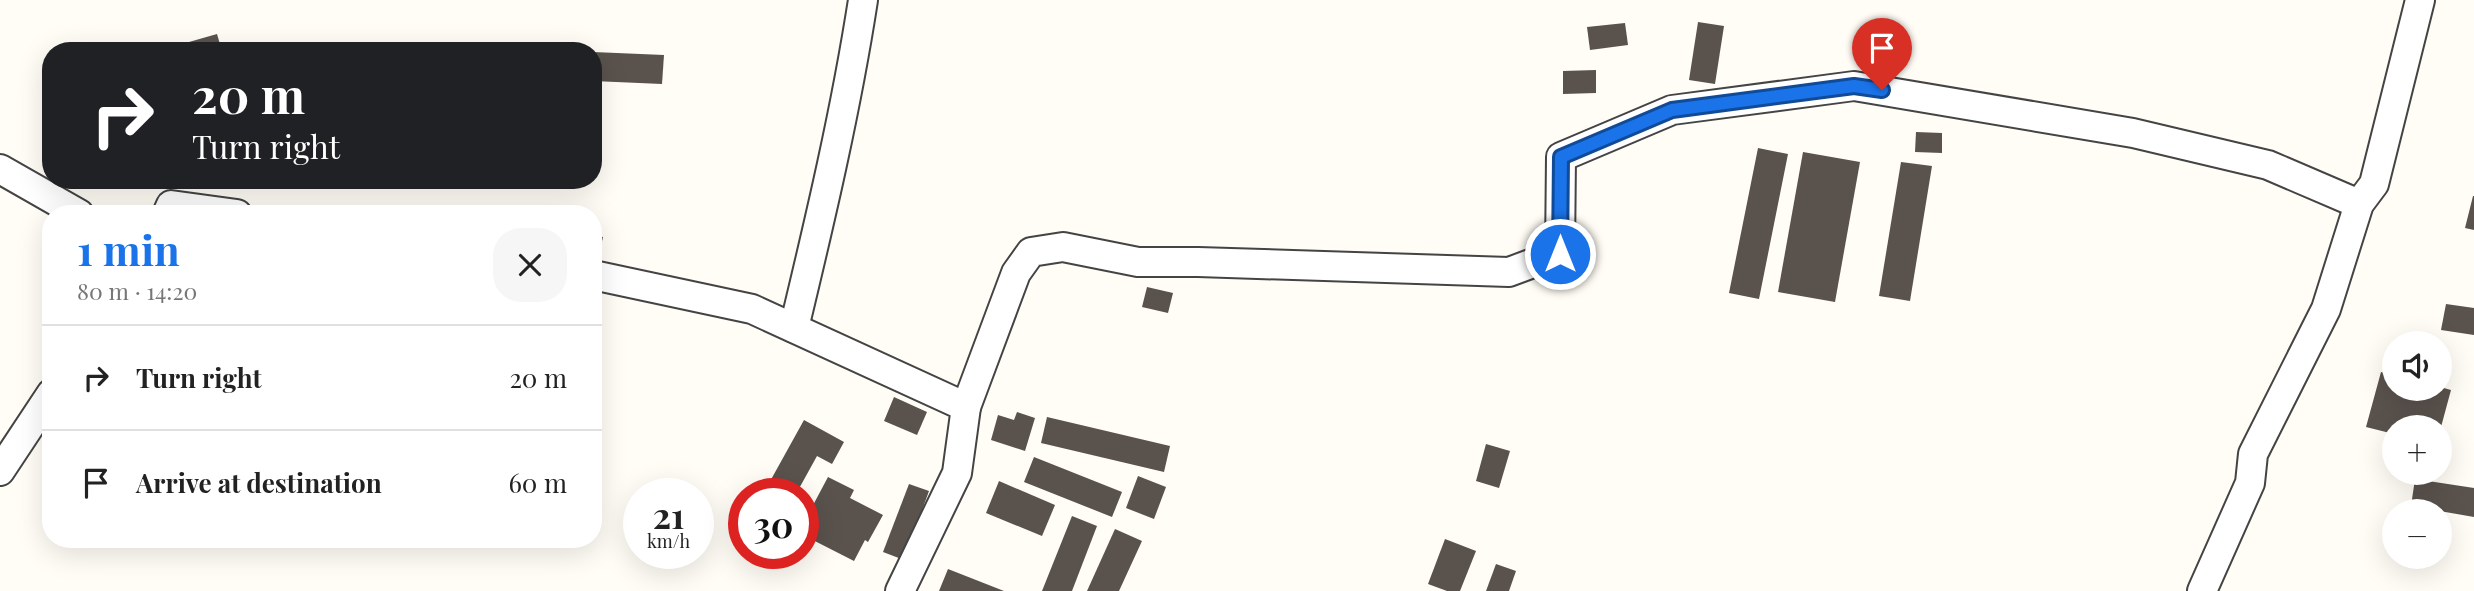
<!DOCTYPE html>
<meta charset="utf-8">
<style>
body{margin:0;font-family:"Playfair Display",serif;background:#f6f6f6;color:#222;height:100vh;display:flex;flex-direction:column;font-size:26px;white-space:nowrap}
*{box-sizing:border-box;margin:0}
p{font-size:23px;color:#767676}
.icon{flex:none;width:38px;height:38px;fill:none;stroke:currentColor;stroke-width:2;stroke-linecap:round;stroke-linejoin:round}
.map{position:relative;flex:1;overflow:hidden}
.drawer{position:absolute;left:42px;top:205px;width:560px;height:343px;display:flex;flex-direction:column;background:#fff;border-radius:28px;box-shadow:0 7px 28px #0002}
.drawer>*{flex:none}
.banner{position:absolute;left:42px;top:42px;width:560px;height:147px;border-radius:28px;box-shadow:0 7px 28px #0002;background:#202124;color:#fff;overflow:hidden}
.fabs{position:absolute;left:2382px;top:331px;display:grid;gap:14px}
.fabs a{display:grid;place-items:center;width:70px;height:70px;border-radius:50%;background:#fff;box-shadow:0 7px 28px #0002;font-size:35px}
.speed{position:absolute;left:623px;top:478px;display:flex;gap:14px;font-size:35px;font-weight:700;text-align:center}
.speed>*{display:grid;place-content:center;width:91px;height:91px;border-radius:50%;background:#fff;box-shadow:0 7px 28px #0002;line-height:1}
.speed small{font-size:18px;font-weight:400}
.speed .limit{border:10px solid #d22;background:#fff;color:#111}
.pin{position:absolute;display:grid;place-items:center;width:60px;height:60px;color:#fff;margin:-72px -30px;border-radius:50% 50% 50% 0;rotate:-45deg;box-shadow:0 0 7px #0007}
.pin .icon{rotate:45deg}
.me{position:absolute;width:77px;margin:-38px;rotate:0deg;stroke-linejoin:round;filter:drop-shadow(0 0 5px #0008)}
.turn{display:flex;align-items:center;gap:24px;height:147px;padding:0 35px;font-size:32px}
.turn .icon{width:91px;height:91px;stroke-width:2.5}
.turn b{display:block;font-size:49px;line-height:60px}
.round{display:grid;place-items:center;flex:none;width:74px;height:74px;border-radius:28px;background:#f6f6f6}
.overview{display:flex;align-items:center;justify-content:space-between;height:119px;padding:0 35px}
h1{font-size:42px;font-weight:700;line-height:52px;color:#1a73e8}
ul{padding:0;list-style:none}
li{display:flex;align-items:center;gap:21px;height:105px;padding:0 35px;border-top:2px solid #e0e0e0}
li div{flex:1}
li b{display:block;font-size:26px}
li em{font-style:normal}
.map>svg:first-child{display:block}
</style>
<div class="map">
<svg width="2474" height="591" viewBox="0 0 2474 591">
<rect width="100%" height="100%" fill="#fffdf5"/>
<g fill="#5a524d">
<path d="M1698,22L1724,26L1715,84L1689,80Z"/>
<path d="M1625,23L1628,45L1590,50L1587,27Z"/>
<path d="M217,34L222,51H191L189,42Z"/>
<path d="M593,52L664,55L662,84L593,81Z"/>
<path d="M1596,70V93L1563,94V71Z"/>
<path d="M1916,132L1942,133V153L1915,152Z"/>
<path d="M1758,148L1788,154L1759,299L1729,293Z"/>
<path d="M1803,152L1860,162L1835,302L1778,292Z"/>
<path d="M1901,162L1932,166L1910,301L1879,296Z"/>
<path d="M2473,196H2474V230L2465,228Z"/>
<path d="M593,235L603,237L598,259L593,258Z"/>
<path d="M1147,287L1173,293L1168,313L1142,307Z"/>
<path d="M2446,304L2474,308V335L2441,330Z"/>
<path d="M2381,372L2394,375V388L2440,387L2451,390L2441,427H2394V434L2366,427Z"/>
<path d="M894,397L927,412L917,435L884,421Z"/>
<path d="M1017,412L1035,418L1025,451L991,440L998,415L1014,420Z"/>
<path d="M1047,417L1170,446L1164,472L1041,443Z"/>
<path d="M804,420L844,442L832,464L817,456L796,494H763Z"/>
<path d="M1486,444L1510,451L1499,488L1476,481Z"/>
<path d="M1034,457L1122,492L1112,517L1024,482Z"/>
<path d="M1138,476L1166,487L1154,519L1126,508Z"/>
<path d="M828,477L854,490L850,498L883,515L868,542L865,540L854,561L803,535V524Z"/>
<path d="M2415,479L2474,488V517L2411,506Z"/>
<path d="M999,481L1055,505L1042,536L986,513Z"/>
<path d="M909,484L929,491L904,560L883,552Z"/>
<path d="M1072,516L1097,526L1072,591H1042Z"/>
<path d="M1115,529L1142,541L1119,591H1087Z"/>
<path d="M1445,539L1476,551L1460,591H1447L1428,584Z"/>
<path d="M1496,564L1516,571L1509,591H1486Z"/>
<path d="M948,569L1004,591H939Z"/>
</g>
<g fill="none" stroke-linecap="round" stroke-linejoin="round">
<g stroke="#444" stroke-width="32">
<g id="street">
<path d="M0,169L79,214"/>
<path d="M167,214L171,205L237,214"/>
<path d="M593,275L752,309L966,407L957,473L900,591"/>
<path d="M794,328C820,220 846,110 863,0"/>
<path d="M966,407L1016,273L1031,252L1063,247L1138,262H1198L1509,272L1560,253L1561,157L1672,110L1854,86L2133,133L2268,165L2359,204"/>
<path d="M0,471L51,394"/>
<path d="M2202,591L2250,483L2253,454L2326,309L2359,204L2374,184L2420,0"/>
</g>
</g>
<use href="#street" stroke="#fff" stroke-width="28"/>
</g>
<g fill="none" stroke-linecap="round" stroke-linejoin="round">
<g stroke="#114b97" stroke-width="18">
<path id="route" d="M1560,254L1561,157L1672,110L1854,86L1882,90"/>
</g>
<use href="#route" stroke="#1a73e8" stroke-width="12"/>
</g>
</svg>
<div class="fabs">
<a><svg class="icon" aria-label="sound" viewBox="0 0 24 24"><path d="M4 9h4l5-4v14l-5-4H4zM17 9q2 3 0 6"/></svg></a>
<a>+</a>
<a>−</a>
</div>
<div class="speed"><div>21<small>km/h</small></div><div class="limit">30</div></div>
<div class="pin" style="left:1882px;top:90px;background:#d93025"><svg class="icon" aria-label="arrive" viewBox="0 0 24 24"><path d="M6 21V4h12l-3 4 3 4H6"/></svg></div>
<svg class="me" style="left:1560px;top:254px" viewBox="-20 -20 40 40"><circle r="17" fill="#1a73e8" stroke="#fff" stroke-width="3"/><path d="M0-11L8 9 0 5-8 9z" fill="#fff"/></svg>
<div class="banner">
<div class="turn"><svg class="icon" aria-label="right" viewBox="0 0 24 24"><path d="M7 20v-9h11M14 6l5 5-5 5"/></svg><div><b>20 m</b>Turn right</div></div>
</div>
<section class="drawer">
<div class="overview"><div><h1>1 min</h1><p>80 m · 14:20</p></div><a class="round"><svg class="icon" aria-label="close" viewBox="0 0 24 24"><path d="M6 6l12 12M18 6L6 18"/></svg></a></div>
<ul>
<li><svg class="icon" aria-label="right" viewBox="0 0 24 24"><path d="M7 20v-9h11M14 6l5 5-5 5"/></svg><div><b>Turn right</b></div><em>20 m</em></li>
<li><svg class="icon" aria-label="arrive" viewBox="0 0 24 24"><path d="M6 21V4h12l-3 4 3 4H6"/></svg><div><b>Arrive at destination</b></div><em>60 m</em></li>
</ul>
</section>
</div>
